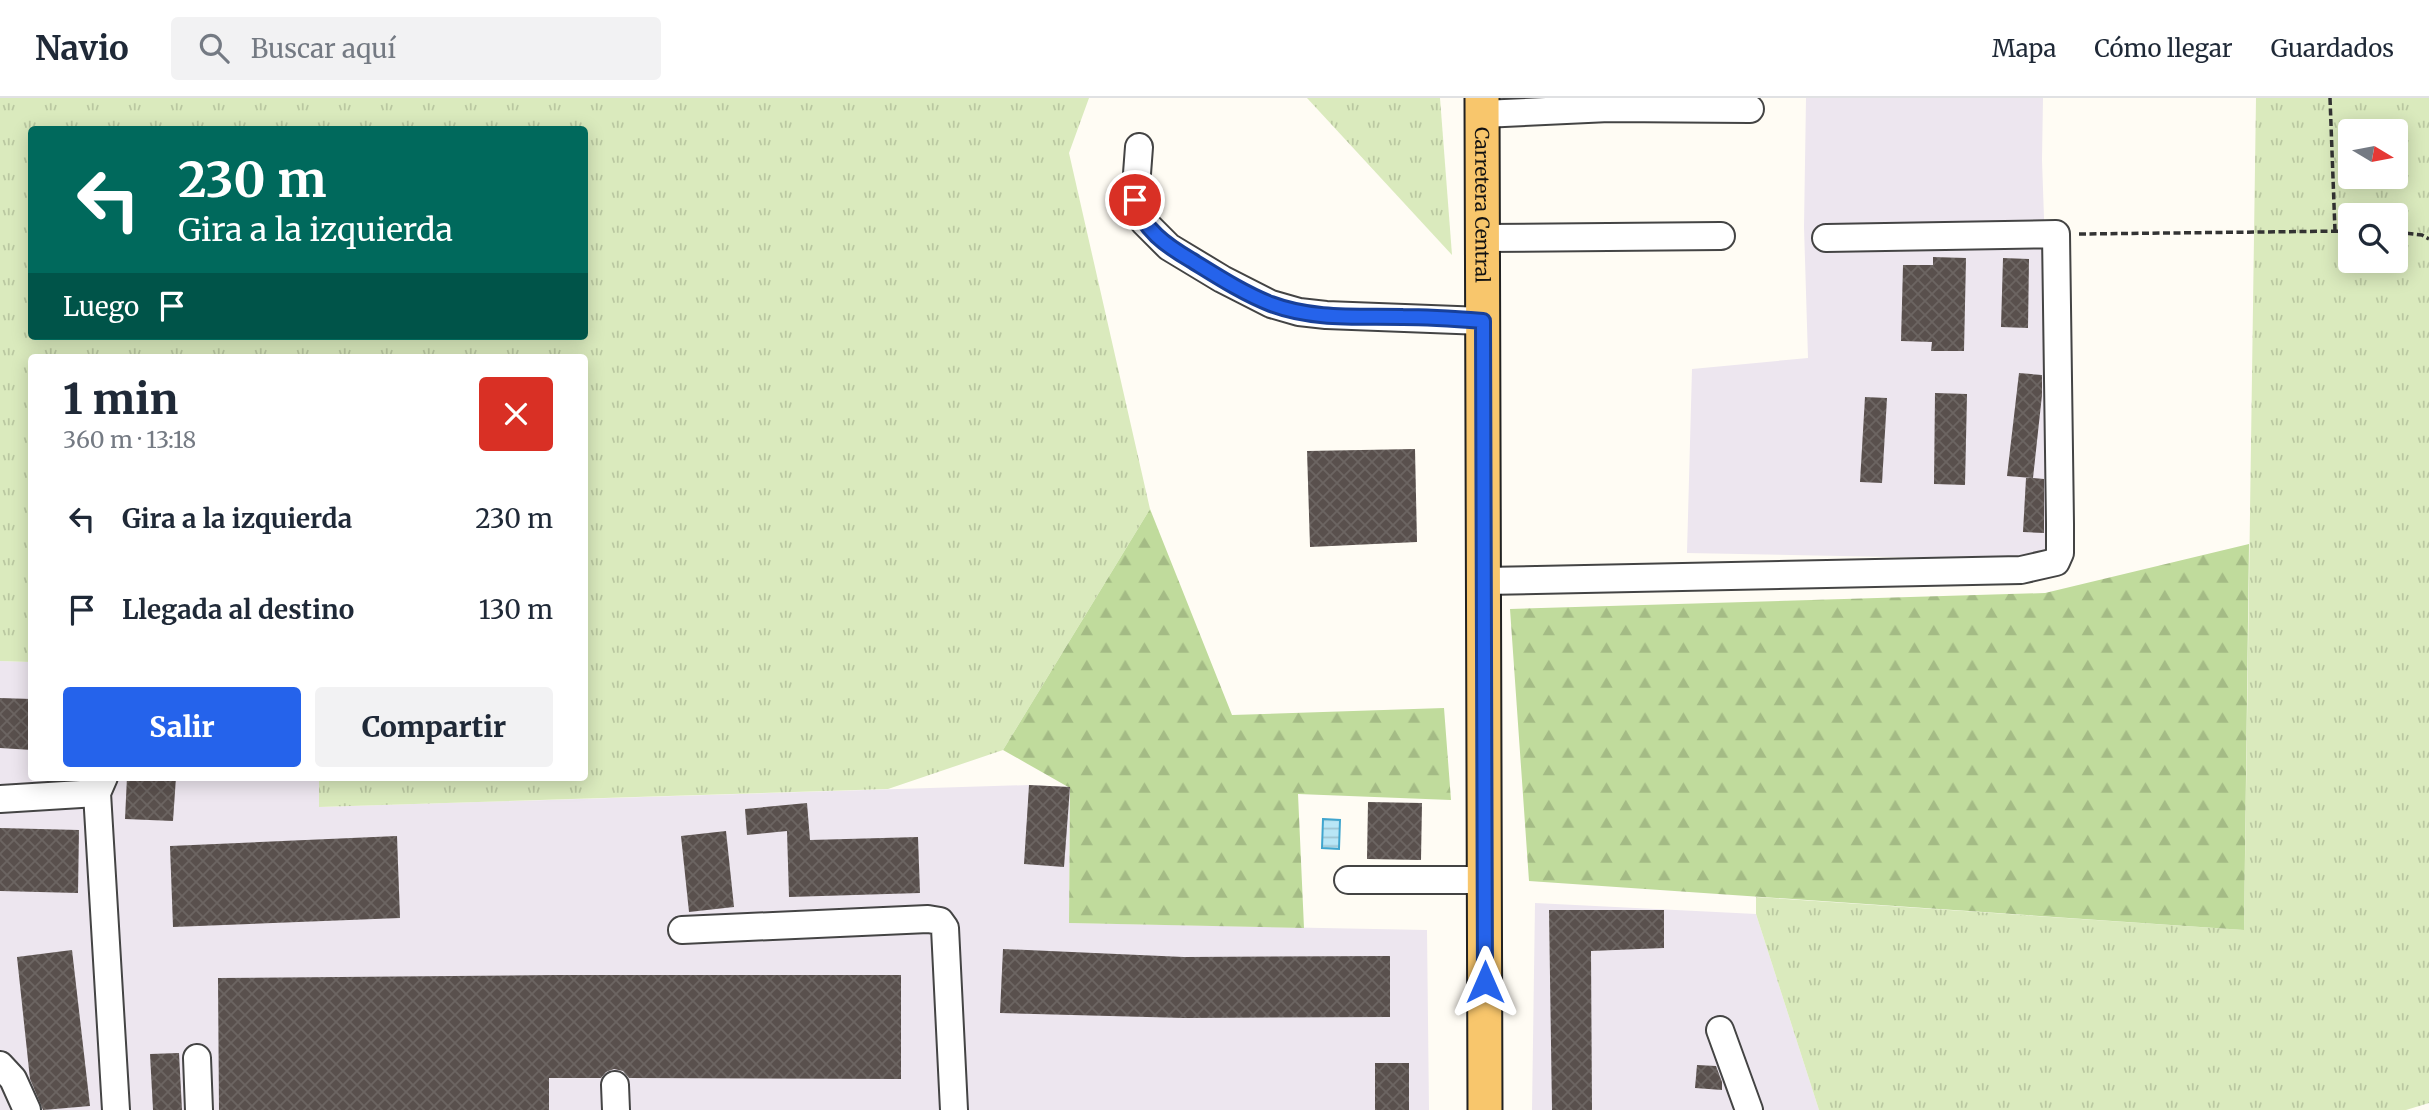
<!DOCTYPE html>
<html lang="es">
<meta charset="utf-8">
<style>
body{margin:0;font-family:Merriweather,serif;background:#f2f2f3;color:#1f2937;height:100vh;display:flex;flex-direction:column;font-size:26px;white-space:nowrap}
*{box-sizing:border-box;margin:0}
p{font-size:23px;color:#747a83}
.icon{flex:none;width:38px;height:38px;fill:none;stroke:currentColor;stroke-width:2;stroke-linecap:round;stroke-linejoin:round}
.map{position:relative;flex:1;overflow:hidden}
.sheet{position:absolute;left:28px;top:256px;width:560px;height:427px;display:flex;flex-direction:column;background:#fff;border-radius:7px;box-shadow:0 4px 18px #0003}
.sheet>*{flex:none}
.top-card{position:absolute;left:28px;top:28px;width:560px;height:214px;border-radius:7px;box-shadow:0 4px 18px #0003;background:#00695c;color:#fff;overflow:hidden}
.needle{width:46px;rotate:100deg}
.tools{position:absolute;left:2338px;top:21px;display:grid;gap:14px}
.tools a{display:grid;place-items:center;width:70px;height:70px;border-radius:7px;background:#fff;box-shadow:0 4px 18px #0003;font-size:35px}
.pin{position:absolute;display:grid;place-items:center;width:60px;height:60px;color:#fff;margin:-30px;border:4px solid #fff;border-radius:50%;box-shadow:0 2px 7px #0007}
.me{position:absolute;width:77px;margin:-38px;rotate:0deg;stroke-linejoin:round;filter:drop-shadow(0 0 5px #0008)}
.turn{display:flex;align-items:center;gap:24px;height:147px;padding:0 35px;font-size:32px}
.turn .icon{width:91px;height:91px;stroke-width:2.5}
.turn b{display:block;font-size:49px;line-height:60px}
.then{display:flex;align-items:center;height:66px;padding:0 35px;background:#0003;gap:14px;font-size:26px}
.round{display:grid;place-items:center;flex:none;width:74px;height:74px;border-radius:7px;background:#f2f2f3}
.summary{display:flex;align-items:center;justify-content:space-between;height:119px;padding:0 35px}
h1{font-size:42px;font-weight:800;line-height:52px}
.primary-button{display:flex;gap:14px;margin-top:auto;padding:14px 35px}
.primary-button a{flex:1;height:80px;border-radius:7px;background:#2563eb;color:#fff;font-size:28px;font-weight:800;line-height:80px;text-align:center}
.primary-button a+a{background:#f2f2f3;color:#1f2937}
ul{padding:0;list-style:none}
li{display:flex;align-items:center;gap:21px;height:91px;padding:0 35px}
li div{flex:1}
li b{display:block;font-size:26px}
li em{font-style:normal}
header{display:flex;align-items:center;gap:42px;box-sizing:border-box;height:98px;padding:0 35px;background:#fff;border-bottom:2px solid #e0e1e3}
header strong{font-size:33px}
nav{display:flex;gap:38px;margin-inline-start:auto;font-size:24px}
.search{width:490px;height:63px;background:#f2f2f3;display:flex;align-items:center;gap:18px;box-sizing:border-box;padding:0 24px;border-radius:7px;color:#747a83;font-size:26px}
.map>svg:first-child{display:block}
</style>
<header>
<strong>Navio</strong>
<div class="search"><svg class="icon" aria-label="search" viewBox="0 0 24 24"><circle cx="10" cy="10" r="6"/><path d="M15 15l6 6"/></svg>Buscar aquí</div>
<nav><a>Mapa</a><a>Cómo llegar</a><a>Guardados</a></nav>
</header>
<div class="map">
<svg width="2429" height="1012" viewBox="0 0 2429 1012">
<defs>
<pattern id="grass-tufts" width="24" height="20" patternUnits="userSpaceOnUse" patternTransform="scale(1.75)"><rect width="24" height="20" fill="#daeabd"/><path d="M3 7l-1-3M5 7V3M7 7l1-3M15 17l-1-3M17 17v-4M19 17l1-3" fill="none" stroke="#bac8a1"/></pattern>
<pattern id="forest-firs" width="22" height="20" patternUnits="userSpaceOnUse" patternTransform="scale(1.75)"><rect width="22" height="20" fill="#c0db9c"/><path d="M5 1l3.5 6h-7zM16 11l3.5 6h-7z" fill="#a4bb85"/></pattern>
<pattern id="water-rules" width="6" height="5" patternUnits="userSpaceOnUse" patternTransform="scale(1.75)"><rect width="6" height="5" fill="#b9e6f6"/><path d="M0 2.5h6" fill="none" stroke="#9ec4d2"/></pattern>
<pattern id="building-cross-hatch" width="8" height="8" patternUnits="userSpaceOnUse" patternTransform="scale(1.75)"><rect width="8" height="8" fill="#59504d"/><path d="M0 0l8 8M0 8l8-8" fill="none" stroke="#6c6562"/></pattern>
</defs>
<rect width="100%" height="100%" fill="#fffcf4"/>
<g fill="#ede6ef">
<path d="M1806,0H2043L2042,62L2053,381L2051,462L1687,455L1692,271L1808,260L1804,129Z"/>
<path d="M0,563L31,564L32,679H319V709L1029,687L1070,689L1069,825L1427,832L1429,1012H0Z"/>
<path d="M1535,805L1756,816L1819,1012H1532Z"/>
</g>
<g fill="url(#grass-tufts)" fill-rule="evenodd">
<path d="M0,0H1089L1069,55L1150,411L1003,652L888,691L319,709V679H584V259H32L31,564L0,563ZM32,32H584V238H32Z"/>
<path d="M1307,0H1440L1452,157Z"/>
<path d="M2256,0H2429V1005L2406,1012H1819L1756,816V799L2244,832ZM2350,33H2396V79H2350ZM2350,117H2396V163H2350Z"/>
</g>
<g fill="url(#forest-firs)">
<path d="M1150,411L1232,617L1444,610L1451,702L1298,696L1304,830L1069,825L1070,690L1003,652Z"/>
<path d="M2249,446L2244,832L1529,783L1510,511L2045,495Z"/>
</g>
<path fill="url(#water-rules)" stroke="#40a5ce" stroke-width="2" d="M1323,721L1340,722L1339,751L1322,750Z"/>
<g fill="url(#building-cross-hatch)">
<path d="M1933,159L1966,160L1964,253H1931L1932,244L1901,243L1903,167H1933Z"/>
<path d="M2003,160L2029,161L2028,230L2001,229Z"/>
<path d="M2019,275L2042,277V297L2033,380L2044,381V435L2023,434L2026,380H2032L2007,378Z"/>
<path d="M1935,295L1967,296L1965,387L1934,386Z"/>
<path d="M1865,299L1887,300L1882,385L1860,384Z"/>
<path d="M1415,351L1417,444L1310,449L1307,353Z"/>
<path d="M0,600L32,601V652L0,650Z"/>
<path d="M127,679H176L173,723L125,721Z"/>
<path d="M1029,687L1070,689L1064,769L1024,766Z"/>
<path d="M1368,704L1422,705L1421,762L1367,761Z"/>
<path d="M807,705L810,742L918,739L920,795L789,799L787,733L747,737L745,711Z"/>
<path d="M0,730L79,732L78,795L0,793Z"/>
<path d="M726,733L734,809L689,814L681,738Z"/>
<path d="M397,738L400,820L173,829L170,748Z"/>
<path d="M1549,812H1664V850L1591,853L1592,1012H1552Z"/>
<path d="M1003,851L1184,859L1390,858V919L1184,920L1000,915Z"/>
<path d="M72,852L90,1008L43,1012L30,981L17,859Z"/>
<path d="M554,877H901V981L629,980L623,973L614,971L606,974L601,980H549V1012H219L218,880Z"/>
<path d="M179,955L182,1012H153L150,956Z"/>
<rect x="1375" y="965" width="34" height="47"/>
<path d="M1697,967L1716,968L1722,984V992L1695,990Z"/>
</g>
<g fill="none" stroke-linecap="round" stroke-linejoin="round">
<g stroke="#444" stroke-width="30">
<g id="minor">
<path d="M1483,16L1609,10L1750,11"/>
<path d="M1139,49L1135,102L1144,124L1169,149L1222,181L1271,206L1299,214L1326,217L1483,223"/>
<path d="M1483,140L1721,138"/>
<path d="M1484,483L2021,472L2056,464L2060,455V426L2056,136L1826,140"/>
<path d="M104,679L97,695L116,1012"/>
<path d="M0,701L97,695"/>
<path d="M1348,782H1485"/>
<path d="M682,832L928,821L940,823L945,830L954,1012"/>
<path d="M1720,932L1749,1012"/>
<path d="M197,960L199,1012"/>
<path d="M0,967L13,981L27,1012"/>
<path d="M615,987L616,1012"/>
</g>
</g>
<g stroke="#222" stroke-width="37">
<g id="major">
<path id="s1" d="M1482,0L1485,1012"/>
</g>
</g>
<g stroke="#333" stroke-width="3.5" stroke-dasharray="7 3.5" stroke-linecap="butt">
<path d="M2330,0L2335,133"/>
<path d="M2396,134L2422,137L2429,141"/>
<path d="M2079,136L2350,133"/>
</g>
<use href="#minor" stroke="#fff" stroke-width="26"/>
<use href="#major" stroke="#f8c66c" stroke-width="33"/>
</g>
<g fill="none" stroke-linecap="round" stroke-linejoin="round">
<g stroke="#184099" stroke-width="18">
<path id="route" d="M1135,102C1142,131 1167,148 1191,162C1217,178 1243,195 1271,206C1313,222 1359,218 1403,219C1430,219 1457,221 1483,223L1485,884"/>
</g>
<use href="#route" stroke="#2563eb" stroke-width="12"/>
</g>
<g text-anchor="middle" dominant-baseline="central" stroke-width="7" stroke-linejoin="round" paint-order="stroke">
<g font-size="19" fill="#111" stroke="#fff">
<text stroke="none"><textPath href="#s1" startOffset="107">Carretera Central</textPath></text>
</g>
</g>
</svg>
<div class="tools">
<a><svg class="needle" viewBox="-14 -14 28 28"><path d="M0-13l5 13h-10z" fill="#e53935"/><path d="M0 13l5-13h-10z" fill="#747a83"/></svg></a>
<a><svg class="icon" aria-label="search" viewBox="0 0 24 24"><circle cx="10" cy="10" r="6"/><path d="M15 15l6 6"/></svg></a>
</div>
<div class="pin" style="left:1135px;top:102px;background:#d93025"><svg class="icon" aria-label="arrive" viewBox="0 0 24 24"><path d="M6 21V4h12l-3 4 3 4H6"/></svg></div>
<svg class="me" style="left:1485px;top:884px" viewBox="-20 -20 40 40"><path d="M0-17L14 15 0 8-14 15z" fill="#2563eb" stroke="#fff" stroke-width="4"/></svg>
<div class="top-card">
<div class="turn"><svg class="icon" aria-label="left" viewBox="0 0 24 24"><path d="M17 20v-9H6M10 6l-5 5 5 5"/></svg><div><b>230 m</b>Gira a la izquierda</div></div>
<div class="then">Luego<svg class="icon" aria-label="arrive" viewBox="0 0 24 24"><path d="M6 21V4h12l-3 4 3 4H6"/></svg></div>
</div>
<section class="sheet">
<div class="summary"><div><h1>1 min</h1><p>360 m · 13:18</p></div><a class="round" style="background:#d93025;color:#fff"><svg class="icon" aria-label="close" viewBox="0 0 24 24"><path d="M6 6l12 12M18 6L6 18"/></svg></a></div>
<ul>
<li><svg class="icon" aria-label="left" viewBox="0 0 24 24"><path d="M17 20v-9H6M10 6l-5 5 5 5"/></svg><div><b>Gira a la izquierda</b></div><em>230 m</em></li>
<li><svg class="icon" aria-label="arrive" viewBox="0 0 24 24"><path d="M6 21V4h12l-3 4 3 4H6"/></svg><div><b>Llegada al destino</b></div><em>130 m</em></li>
</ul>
<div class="primary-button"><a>Salir</a><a>Compartir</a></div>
</section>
</div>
